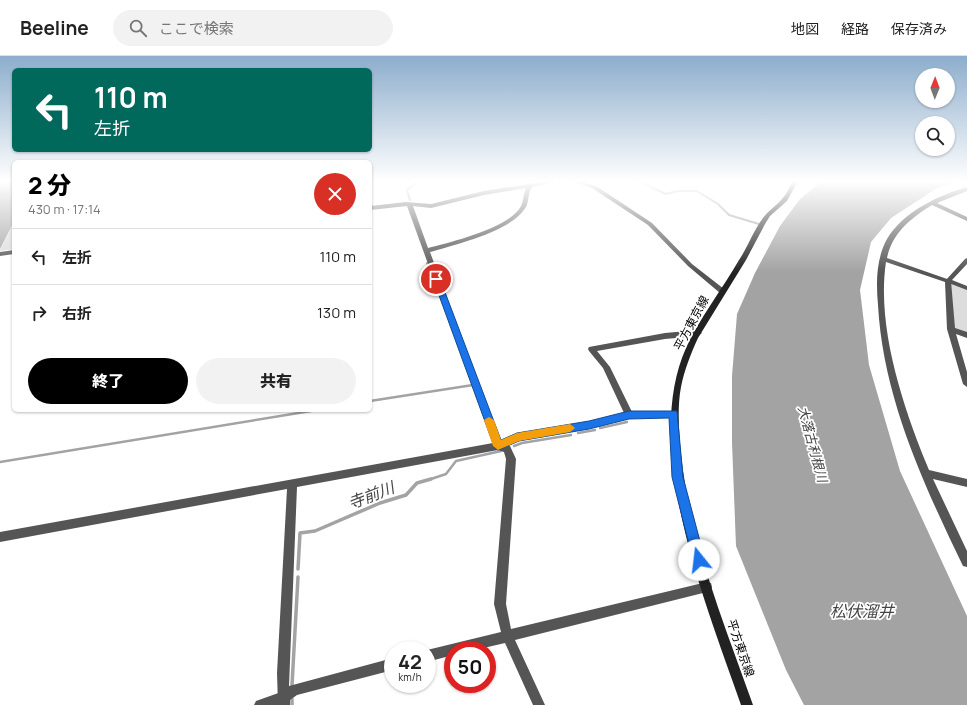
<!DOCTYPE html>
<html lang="ja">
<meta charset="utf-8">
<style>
body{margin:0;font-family:Manrope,"Noto Sans JP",sans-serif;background:#f2f2f2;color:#222;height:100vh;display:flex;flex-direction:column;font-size:15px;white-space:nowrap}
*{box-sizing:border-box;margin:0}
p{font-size:13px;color:#767676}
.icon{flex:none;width:22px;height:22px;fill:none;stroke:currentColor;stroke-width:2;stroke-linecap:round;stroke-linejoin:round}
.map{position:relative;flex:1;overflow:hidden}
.panel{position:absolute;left:12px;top:104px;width:360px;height:252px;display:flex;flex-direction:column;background:#fff;border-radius:6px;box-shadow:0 1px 3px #0004}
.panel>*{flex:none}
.hud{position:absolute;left:12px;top:12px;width:360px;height:84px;border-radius:6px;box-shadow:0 1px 3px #0004;background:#00695c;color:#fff;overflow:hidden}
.needle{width:26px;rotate:1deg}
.controls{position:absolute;left:915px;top:12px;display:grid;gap:8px}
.controls a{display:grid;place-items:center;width:40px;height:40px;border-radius:50%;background:#fff;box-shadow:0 1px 3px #0004;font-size:20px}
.speed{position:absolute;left:384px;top:585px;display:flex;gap:8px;font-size:20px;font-weight:700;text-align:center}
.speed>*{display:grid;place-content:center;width:52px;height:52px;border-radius:50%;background:#fff;box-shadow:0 1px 3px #0004;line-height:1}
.speed small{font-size:10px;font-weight:400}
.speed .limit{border:6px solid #d22;background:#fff;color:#111}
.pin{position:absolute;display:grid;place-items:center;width:34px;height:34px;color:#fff;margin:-17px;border:2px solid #fff;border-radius:50%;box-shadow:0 1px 4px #0007}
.me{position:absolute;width:44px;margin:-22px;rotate:344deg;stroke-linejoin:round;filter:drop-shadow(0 0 3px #0008)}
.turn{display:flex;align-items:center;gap:14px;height:84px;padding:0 16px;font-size:18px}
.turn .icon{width:52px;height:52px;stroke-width:2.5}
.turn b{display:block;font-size:28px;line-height:34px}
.round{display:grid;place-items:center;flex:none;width:42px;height:42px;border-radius:21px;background:#f2f2f2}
.summary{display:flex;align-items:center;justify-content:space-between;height:68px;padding:0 16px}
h1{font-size:24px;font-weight:800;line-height:30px;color:#000}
.primary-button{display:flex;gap:8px;margin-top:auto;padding:8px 16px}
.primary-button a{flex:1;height:46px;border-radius:24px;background:#000;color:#fff;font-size:16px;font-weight:800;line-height:46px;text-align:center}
.primary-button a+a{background:#f2f2f2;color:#222}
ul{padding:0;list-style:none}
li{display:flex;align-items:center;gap:12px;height:56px;padding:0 16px;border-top:1px solid #e0e0e0}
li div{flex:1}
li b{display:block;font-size:15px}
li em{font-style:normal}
header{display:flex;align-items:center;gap:24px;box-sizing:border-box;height:56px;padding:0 20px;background:#fff;border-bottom:1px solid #e0e0e0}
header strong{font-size:19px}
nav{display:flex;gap:22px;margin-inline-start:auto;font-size:14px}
.search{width:280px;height:36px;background:#f2f2f2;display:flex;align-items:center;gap:10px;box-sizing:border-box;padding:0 14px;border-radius:22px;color:#767676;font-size:15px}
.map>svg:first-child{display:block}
</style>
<header>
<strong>Beeline</strong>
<div class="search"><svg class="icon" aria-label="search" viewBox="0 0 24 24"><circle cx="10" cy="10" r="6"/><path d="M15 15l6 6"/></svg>ここで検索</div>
<nav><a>地図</a><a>経路</a><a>保存済み</a></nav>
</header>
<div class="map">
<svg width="967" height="649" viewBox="0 0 967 649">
<rect width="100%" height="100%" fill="#fff"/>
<g fill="#dcdcdc">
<path d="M14,167V193L0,195V194Z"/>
<path d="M948,225L967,232V279L951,273Z"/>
</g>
<g fill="#a3a3a3">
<path d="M0,125H14V166L0,193Z"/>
<path d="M822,125H958L937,132L891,162L871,186L860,234L869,309L900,415L967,560V649H804L786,614L736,490L732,387V320L737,258L755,217L780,170L800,143Z"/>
</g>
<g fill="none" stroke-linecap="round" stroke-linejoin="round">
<g stroke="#a3a3a3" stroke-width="2">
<path d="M638,125L666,138L678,135H697L718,148L729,159L759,168"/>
<path d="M410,144L407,134L418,125"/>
<path d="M427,207L438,234"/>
</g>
<g stroke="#a3a3a3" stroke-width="2.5">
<path d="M370,345L473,329"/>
<path d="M600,372L627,366"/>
<path d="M578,377L595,374"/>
<path d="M514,390L522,387L571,379"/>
<path d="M0,406L317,354"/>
<path d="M428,424L446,418L456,405L501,395"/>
</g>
<g stroke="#a3a3a3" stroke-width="3.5">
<path d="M298,513L300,477L315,475L380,447L406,439L417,427L431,423"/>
<path d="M292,629L298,521"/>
<path d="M292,643V649"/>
</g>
<g fill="#555" fill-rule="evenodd">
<path d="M547,125H560L532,131C528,137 529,145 526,151C511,176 456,188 430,196L500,385L517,377L589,366L624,357L603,312L589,295L588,293L589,291L665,277L698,274L702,277L698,280L665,283L597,295L610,311L632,356L674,355L677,356L678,358L677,360L629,362L589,372L518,384L508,390H510L516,403L506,548L511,573L707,526L711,527L712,531L711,535L515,584L545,649H533L505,587L475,594H453V599L427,606V594L501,576L494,548L506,403L504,396L498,394L297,431L289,630L393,602V614L297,639L290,644V649H278L277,617L287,433L0,486V476L493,387L407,150L370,154V150L406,146L431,148L484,135ZM526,132C523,138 524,144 521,150C510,172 451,186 428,192L413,150L431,152L484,139Z"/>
<path d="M571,125H580L596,130L652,167L692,208L724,233V237H720L688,210L648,169L592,132Z"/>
<path d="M967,131V135L937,147L967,161V165L932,149C911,162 892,177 887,202L950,224L951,225L955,272L967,276V282L956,278L967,316V331L963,328L947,273L945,226L886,206C876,272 904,354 929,414L967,423V431L933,423L967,495V511L963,510C923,427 883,341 878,249C876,227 876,203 887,183C903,156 937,140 967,131Z"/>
</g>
<g fill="#555" fill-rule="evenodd">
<path d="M14,194V198L0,200V196Z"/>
<path d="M967,202V208L952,224L967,230V234L946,226V224L965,203Z"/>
<path d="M284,635L288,637L290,641L288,645L279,649H254L256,645Z"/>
</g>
<path fill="#222" fill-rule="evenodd" d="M793,125H798L787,145L770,160L765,168L746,204L698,282C691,297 684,315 681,331C677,351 679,378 681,398C690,485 724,567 753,649H741C707,550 641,393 686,292C700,261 722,234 739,204C748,191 753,175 763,162C768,155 776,150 782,143C787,138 789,131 793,125Z"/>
</g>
<linearGradient id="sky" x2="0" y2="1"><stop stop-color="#8cadcc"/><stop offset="0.58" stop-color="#fff"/><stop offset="1" stop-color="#fff" stop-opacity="0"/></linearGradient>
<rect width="967" height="216" fill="url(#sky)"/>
<path fill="#1a73e8" stroke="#114b97" d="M436,220L440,223L501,384L517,377L589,365L629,355H677L683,421L705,504L704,508L699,510L695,508L693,504L672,421L669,362L629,363L589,373L519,385L498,394L495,393L433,223Z"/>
<path fill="#f59e0b" d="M489,361L494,364L501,384L517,377L570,368L575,372L570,376L519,385L498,394L493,390L484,364Z"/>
<g text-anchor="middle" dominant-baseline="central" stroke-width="3.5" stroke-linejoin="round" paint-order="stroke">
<g font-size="12" fill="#000" stroke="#fff">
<text transform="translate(691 267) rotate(-62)">平方東京線</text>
<text transform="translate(741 592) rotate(71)">平方東京線</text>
</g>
<g font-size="13" font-style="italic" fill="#444" stroke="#fff">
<text transform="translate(813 388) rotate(75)">大落古利根川</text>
</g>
<g font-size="16" font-style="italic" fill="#444" stroke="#fff">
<text transform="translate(371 439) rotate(-21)">寺前川</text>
<text x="862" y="555">松伏溜井</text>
</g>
</g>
</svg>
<div class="controls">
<a><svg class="needle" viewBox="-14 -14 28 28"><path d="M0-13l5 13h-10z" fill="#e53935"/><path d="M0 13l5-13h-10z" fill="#767676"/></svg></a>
<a><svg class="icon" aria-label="search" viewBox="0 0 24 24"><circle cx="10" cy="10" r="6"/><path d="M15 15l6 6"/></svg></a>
</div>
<div class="speed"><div>42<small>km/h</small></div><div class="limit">50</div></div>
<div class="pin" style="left:436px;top:223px;background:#d93025"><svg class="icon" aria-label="arrive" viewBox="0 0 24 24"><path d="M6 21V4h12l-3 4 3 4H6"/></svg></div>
<svg class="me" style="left:699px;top:504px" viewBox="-20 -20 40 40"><circle r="19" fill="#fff"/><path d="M0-13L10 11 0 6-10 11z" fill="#1a73e8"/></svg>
<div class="hud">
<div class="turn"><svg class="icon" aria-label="left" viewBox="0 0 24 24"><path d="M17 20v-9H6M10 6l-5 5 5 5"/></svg><div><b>110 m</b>左折</div></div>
</div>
<section class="panel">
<div class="summary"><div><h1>2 分</h1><p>430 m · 17:14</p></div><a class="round" style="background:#d93025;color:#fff"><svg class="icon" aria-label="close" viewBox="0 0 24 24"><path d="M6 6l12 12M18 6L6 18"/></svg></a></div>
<ul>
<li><svg class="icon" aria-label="left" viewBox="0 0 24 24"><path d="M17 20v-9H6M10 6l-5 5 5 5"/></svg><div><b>左折</b></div><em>110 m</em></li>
<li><svg class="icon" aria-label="right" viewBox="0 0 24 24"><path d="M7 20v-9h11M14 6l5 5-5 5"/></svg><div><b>右折</b></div><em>130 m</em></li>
</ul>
<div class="primary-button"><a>終了</a><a>共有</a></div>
</section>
</div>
